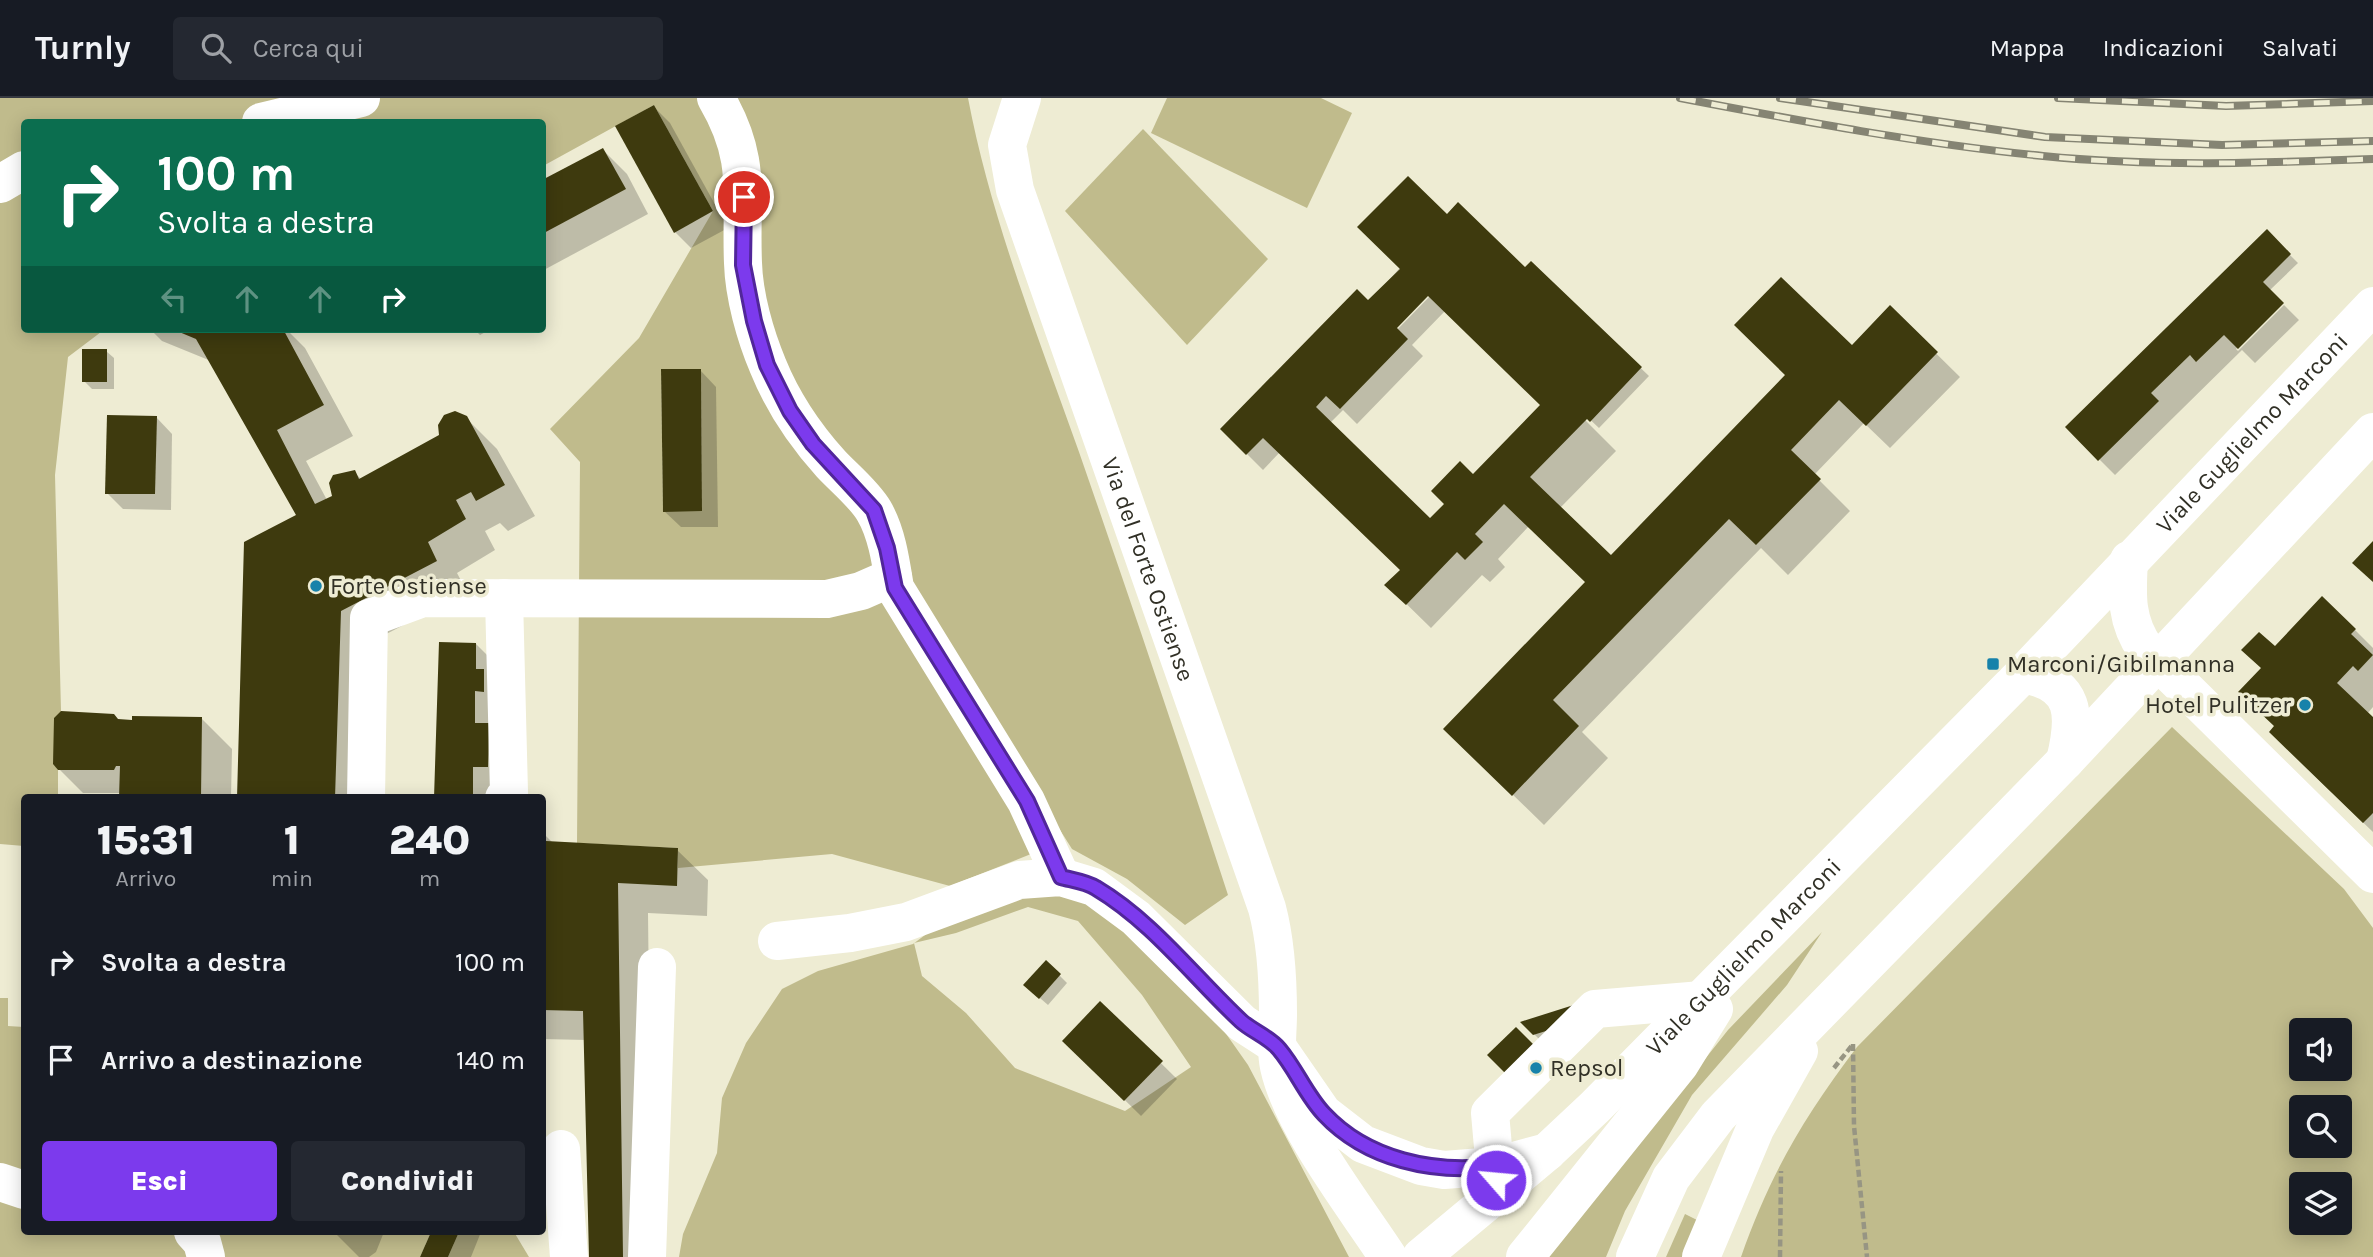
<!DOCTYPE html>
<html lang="it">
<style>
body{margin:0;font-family:Karla,sans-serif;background:#242831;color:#f1f3f6;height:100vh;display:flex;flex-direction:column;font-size:26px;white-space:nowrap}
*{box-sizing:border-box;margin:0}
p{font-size:23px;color:#9ea1a6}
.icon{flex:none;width:38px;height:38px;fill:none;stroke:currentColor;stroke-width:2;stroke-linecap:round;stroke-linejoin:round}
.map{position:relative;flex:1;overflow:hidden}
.side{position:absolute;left:21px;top:696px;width:525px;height:441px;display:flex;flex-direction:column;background:#171b24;border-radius:7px;box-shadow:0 4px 18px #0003}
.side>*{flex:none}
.banner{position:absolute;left:21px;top:21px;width:525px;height:214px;border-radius:7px;box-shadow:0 4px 18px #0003;background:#0b6e4f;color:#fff;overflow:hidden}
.tools{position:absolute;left:2289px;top:920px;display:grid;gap:14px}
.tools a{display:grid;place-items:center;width:63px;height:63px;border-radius:7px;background:#171b24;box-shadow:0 4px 18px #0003;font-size:35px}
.pin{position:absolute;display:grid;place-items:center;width:60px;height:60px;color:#fff;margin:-30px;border:4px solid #fff;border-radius:50%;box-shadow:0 2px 7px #0007}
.me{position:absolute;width:77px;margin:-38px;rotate:297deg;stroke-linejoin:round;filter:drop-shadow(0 0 5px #0008)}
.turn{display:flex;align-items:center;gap:24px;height:147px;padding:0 21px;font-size:32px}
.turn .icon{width:91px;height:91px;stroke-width:2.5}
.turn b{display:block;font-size:49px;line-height:60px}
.lanes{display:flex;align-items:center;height:66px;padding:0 21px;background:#0003;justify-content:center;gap:35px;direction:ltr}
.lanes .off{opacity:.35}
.eta{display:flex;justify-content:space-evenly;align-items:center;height:119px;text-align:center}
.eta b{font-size:42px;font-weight:800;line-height:49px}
.primary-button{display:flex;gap:14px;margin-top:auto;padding:14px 21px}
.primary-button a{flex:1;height:80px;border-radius:7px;background:#7c3aed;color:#fff;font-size:28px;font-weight:800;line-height:80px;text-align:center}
.primary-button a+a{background:#242831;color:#f1f3f6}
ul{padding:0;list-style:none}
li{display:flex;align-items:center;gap:21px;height:98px;padding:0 21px}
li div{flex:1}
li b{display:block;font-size:26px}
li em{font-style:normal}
header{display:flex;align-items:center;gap:42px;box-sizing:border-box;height:98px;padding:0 35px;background:#171b24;border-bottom:2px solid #363941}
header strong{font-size:33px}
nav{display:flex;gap:38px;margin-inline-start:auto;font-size:24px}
.search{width:490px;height:63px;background:#242831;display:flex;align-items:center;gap:18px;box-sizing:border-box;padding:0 24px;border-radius:7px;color:#9ea1a6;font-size:26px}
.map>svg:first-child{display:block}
</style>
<header>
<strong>Turnly</strong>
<div class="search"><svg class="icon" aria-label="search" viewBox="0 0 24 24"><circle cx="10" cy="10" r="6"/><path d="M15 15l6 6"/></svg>Cerca qui</div>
<nav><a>Mappa</a><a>Indicazioni</a><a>Salvati</a></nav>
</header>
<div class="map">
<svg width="2373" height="1159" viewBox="0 0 2373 1159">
<rect width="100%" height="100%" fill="#eeecd3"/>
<g fill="#c0bb8c" fill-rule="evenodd">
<path d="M0,0H968C991,121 1038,238 1079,354C1130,501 1180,649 1228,797L1185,827L1127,781L1072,751L1038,697L1031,756L950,788L832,756L678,770V750L577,745L580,364L550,331L639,240L713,113L654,7L543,68L542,24H24V231H105L68,259L55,377L61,613L53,665L58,672V700H24V748L0,746ZM661,271H701L702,413H663Z"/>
<path d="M1167,0H1321L1352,15L1307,110L1151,35Z"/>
<path d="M1143,31L1268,161L1187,247L1065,113Z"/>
<path d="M2172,629L2344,791L2373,830V1159H1741C1770,1076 1804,1019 1857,949ZM2301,933H2340V971H2301ZM2301,1010H2340V1048H2301ZM2301,1087H2340V1125H2301Z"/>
<path d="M1068,794L1101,807L1203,903L1248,967L1349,1159H679L683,1136L717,1055L722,1000L746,945L782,891L818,873L913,846L937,828L1031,797ZM1028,809L1078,823L1142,897L1191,969L1125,1013L1015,970L966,915L922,878L914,845L956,835Z"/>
<path d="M1822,834L1787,887L1692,997L1625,1113L1606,1159H1548L1728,932Z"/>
<path d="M0,900H8V928L24,929V1134H431L420,1159H0Z"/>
<path d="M1685,1116L1697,1122L1688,1159H1666Z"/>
<path d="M459,1134H514L529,1159H448Z"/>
</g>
<g fill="#0003" fill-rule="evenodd">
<path d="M654,9L670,25L728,130L691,150L675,134Z"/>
<path d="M603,52L627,76L648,116L542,173V84Z"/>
<path d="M1447,118L1525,172L1531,165L1649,278L1599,330L1583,315L1581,318L1616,353L1560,410L1611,459L1852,250L1890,210L1960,279L1890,350L1864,325L1814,377L1850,413L1788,477L1761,450L1582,634L1608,660L1544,727L1476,661L1587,484L1529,428L1498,461L1505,469L1490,484L1482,477L1431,530L1387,487L1402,472L1280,354L1263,372L1222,331L1368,205ZM1427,196L1430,198L1392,237L1390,235ZM1445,213L1542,308L1486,390L1430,422L1330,325L1343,312L1357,326L1423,258L1412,247Z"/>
<path d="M2267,134L2298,165L2270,192L2282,205L2236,251L2238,253L2284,207L2299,222L2255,265L2242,252L2115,377L2067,329Z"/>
<path d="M150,231H286L305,250L353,338L306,363L327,402L334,399L354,374L362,382L441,338L466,320L497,351L535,418L508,433L500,425L485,433L495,452L457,475L467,494L371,544L366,700H239L298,418L211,263L162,243Z"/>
<path d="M474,231H491L480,237Z"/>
<path d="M106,253L114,260V291H92L84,283Z"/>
<path d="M700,272L716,289L718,429H681L664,413Z"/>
<path d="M156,319L172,336L171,412L123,411L107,395Z"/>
<path d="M2355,532L2373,550V609L2367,616L2373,622V734L2301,665L2276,629L2263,570L2275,550Z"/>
<path d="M476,546L500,570L496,700H436Z"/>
<path d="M202,621L232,651L231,700H120L121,695H83L59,671L119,623Z"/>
<path d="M542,734L554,746L677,752L708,782L707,818L648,815L652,1159H591L586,942L542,941Z"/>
<path d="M1046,864L1067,885L1048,907L1033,894Z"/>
<path d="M1100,905L1177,981L1141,1018L1065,943Z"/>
<path d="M1587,914L1542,944L1523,925Z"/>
<path d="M542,1003L545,1006V1073H542Z"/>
<path d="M334,1134H384L376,1154L369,1159H359Z"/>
<path d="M433,1134H481L471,1159H422Z"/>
</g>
<g fill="#3e3a0e" fill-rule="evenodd">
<path d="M654,7L713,113L674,135L615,28Z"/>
<path d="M603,50L626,91L542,136V82Z"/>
<path d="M1408,78L1447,116L1458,104L1525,169L1531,163L1642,269L1590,324L1587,321L1530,379L1611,457L1785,277L1734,227L1781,179L1852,247L1890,207L1938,254L1866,328L1839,302L1791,352L1821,381L1756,447L1729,421L1553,602L1579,628L1512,698L1443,631L1585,484L1504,406L1475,436L1483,444L1465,462L1457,454L1406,507L1384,487L1400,472L1263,340L1246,357L1220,331L1357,191L1368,202L1400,171L1357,129ZM1428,198L1540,307L1473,376L1460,363L1431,393L1444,406L1430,420L1316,309L1326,298L1340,311L1408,241L1397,230Z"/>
<path d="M2267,131L2291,156L2263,184L2284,205L2238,251L2224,237L2196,264L2190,257L2151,295L2159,303L2098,363L2065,329Z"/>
<path d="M172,231H283L324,307L277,332L315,406L332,398L329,385L333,377L355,372L359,381L439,337L438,327L444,317L455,313L467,318L505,387L476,403L471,394L456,402L466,421L428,444L437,463L341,513L335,700H237L244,444L296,417L196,241Z"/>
<rect x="82" y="251" width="25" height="33"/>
<path d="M661,271H701L702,413L663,414Z"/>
<path d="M107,317L157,318L155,396H105Z"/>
<path d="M2373,443V484L2352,465Z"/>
<path d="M2322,498L2356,531L2351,536L2373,557L2358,573L2353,568L2337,585L2373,619V715L2363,725L2269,634L2274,628L2238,594L2261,570L2241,552L2259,534L2275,548Z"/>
<path d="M439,544L476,545V571H484V594L475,593V625H489L488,669H473V700H434Z"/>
<path d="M61,613L114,616L118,621L132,622V618L202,619L201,700H119L120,668H116L114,672H58L53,666L54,620Z"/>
<path d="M542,731L546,743L678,750L677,788L618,785L623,1159H589L583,913L542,912Z"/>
<path d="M1046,862L1061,876L1039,901L1023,887Z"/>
<path d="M1100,903L1163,963L1124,1003L1062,943Z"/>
<path d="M1580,905L1585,921L1533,937L1520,924Z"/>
<path d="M1516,929L1541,954L1512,982L1487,957Z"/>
<path d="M431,1134H459L448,1159H420Z"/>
</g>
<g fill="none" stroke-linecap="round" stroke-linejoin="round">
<g stroke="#979583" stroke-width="4.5" stroke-dasharray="7 3.5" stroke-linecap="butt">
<path d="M1853,946L1854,1028L1867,1159"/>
<path d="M1834,970L1853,946"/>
<path d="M1780,1159L1781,1073"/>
</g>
<g stroke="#fff" stroke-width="38">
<path d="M716,0C753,63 740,97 743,165C744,198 755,237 768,268C783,305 804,336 831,366C844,380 864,396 874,413C887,435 891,465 895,490L1026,703L1061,779"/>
<path id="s1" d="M1022,0L1007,47L1015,92L1267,810C1276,844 1278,881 1278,916C1278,935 1275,951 1279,969C1292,1028 1354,1107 1388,1159"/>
<path d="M261,24L361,0"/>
<path d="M0,86L24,72"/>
<path d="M2129,462C2127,496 2125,523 2146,552L2373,776"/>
<path d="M504,500L509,695L504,700"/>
<path d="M2023,576C2077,586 2076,617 2065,663"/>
<path d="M366,700L369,520L423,500L827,501L861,493L893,479"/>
<path d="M777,843L850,835L906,824L1019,782L1061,779L1094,789L1136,820L1242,925L1276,947L1323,1015L1363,1046L1421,1068L1444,1072L1495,1068L1547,1054"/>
<path d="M561,1051L569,1159"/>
<path d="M0,1084L24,1092"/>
<path d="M1497,1094L1490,1015L1595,911L1702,902"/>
<path d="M193,1134L202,1144L206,1159"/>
<path d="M647,1159L657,869"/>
</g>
<g stroke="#fff" stroke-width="38">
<path id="s2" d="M1421,1159L1547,1054L1595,1009L2023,576L2373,208"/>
<path d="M1525,1159L1680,966L1714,911"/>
<path d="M1635,1159L1671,1080L1718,1018L2065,663L2373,334"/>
<path d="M1701,1159L1755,1031L1799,953"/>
</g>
<g stroke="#858473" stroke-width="8">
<g id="rail">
<path d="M1680,0C1800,23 1922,46 2043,58C2153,69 2263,65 2373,61"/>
<path d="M1780,0L2045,39L2222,47L2373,43"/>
<path d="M2058,0L2226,8L2373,3"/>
</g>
</g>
<use href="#rail" stroke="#eeecd3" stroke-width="5" stroke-dasharray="16" stroke-linecap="butt"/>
</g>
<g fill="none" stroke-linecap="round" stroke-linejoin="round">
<g stroke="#51269a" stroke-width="18">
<path id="route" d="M744,99L743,167L754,223L767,267L790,313L813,346L874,412L887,450L895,490L1027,703L1061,779C1072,782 1087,784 1096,790C1153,824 1193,878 1241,923C1252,933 1269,939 1279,951C1296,971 1306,997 1324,1016C1367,1062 1434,1076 1495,1068L1496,1082"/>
</g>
<use href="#route" stroke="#7c3aed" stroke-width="12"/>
</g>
<g fill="#1782aa" stroke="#eeecd3" stroke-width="2.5">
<circle cx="316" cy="488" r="7"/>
<rect x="1986" y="559" width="14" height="14" rx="3.5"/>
<circle cx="2305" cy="607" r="7"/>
<circle cx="1536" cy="970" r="7"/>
</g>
<g text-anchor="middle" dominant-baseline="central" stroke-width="7" stroke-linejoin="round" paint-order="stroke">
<g font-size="24" fill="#313026" stroke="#eeecd3">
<text stroke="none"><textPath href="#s2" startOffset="1171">Viale Guglielmo Marconi</textPath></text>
<text stroke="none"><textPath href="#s1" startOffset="497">Via del Forte Ostiense</textPath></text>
<text stroke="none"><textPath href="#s2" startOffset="441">Viale Guglielmo Marconi</textPath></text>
</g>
<g font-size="24" fill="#313026" stroke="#eeecd3" text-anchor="start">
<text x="330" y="488">Forte Ostiense</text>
<text x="2007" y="566">Marconi/Gibilmanna</text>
<text x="2291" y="607" text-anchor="end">Hotel Pulitzer</text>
<text x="1550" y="970">Repsol</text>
</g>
</g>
</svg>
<div class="tools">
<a><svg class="icon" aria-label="sound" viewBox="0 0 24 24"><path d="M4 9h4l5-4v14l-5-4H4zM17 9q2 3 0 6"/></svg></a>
<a><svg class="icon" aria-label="search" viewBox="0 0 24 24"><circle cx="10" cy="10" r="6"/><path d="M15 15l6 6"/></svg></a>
<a><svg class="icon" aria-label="layers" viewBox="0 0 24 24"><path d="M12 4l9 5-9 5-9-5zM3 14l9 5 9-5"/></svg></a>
</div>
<div class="pin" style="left:744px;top:99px;background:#d93025"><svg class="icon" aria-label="arrive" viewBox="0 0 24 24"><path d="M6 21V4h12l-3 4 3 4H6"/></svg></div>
<svg class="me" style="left:1496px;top:1082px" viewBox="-20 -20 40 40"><circle r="17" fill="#7c3aed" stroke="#fff" stroke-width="3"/><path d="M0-11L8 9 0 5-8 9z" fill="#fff"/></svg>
<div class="banner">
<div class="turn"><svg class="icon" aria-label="right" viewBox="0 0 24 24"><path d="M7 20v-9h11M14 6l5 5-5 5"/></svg><div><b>100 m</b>Svolta a destra</div></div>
<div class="lanes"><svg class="icon off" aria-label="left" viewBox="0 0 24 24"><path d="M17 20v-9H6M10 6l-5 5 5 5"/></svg><svg class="icon off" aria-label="ahead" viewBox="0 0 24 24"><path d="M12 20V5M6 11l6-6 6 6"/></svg><svg class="icon off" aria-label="ahead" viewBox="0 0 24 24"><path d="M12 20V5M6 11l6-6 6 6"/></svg><svg class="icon" aria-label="right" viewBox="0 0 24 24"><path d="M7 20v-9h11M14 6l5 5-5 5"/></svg></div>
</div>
<section class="side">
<div class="eta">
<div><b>15:31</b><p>Arrivo</p></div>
<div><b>1</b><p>min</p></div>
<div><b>240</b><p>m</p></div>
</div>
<ul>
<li><svg class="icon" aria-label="right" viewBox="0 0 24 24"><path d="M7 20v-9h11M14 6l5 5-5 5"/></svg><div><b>Svolta a destra</b></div><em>100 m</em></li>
<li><svg class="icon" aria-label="arrive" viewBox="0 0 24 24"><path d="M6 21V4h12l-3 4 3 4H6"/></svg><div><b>Arrivo a destinazione</b></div><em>140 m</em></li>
</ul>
<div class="primary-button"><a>Esci</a><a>Condividi</a></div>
</section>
</div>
